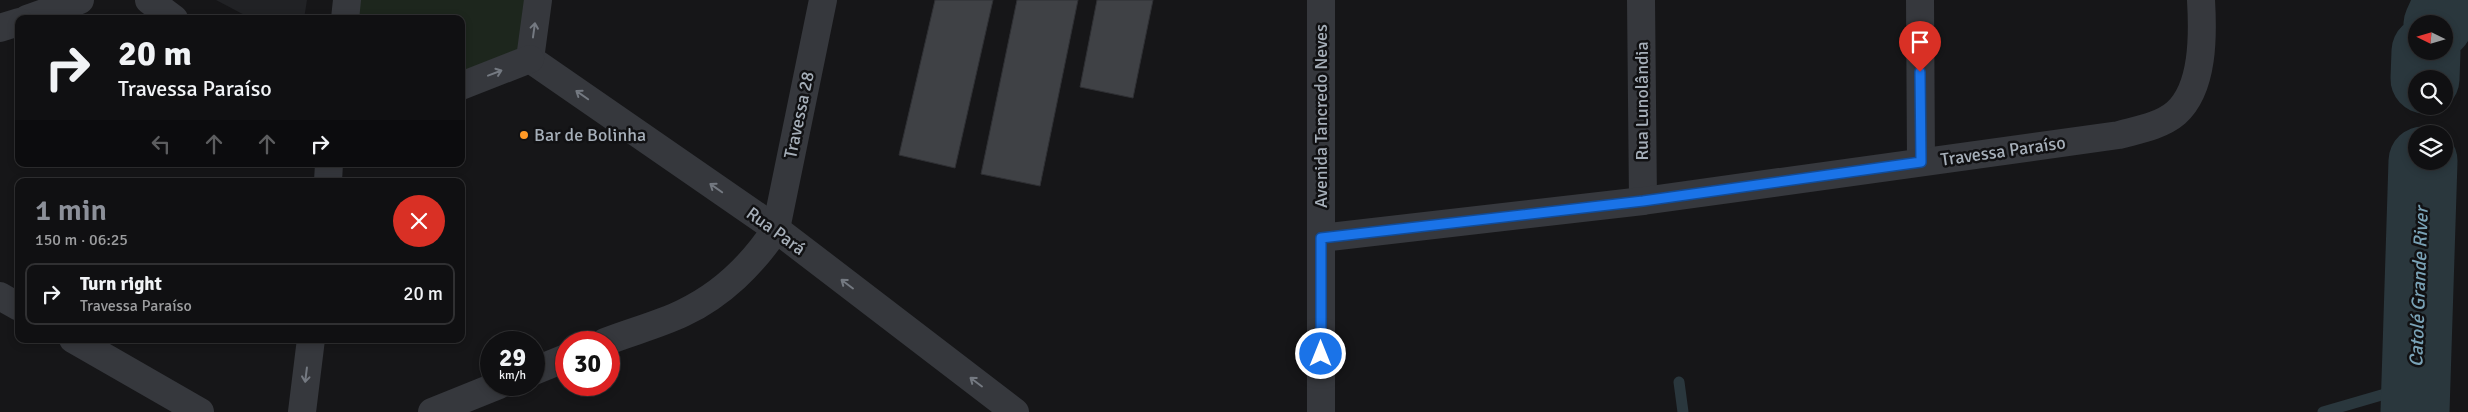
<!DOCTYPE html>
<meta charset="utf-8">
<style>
body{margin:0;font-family:Signika,sans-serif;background:#1e1e20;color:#f1f3f6;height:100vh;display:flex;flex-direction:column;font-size:19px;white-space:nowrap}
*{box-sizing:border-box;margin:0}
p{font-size:16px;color:#9c9d9f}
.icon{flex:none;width:28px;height:28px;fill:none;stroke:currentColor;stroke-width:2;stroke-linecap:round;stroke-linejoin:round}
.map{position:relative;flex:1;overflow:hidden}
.drawer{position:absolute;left:15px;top:178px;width:450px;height:165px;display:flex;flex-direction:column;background:#101012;border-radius:10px;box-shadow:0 2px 8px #0003,0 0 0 1px #303032}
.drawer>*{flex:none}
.hud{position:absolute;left:15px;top:15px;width:450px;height:152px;border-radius:10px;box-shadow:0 2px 8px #0003,0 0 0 1px #303032;background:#101012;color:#f1f3f6;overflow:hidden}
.needle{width:32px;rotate:275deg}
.fabs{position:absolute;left:2408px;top:15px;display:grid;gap:10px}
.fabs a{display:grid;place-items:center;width:45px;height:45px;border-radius:50%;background:#101012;box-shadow:0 2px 8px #0003,0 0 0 1px #303032;font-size:25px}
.speed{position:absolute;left:480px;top:331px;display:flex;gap:10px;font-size:25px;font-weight:700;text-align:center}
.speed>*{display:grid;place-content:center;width:65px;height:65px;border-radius:50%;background:#101012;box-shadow:0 2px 8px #0003,0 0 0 1px #303032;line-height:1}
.speed small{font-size:12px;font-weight:400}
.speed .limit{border:8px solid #d22;background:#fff;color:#111}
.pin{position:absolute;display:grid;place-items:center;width:42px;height:42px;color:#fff;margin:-51px -21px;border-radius:50% 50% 50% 0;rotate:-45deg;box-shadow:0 0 5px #0007}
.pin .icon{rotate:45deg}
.me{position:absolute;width:55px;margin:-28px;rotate:0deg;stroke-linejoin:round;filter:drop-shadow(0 0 4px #0008)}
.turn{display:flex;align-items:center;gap:18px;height:105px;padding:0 20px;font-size:22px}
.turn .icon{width:65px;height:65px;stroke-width:2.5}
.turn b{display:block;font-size:35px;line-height:42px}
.lanes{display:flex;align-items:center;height:48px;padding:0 20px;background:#0003;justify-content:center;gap:25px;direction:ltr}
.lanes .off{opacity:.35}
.round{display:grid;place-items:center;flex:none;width:52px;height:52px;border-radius:26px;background:#1e1e20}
.head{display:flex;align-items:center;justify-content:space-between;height:85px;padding:0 20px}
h1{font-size:30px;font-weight:600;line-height:38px;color:#8c9099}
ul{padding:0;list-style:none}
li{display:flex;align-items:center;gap:15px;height:62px;margin:0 10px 8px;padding:0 10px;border:2px solid #303032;border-radius:10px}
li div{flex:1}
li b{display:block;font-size:19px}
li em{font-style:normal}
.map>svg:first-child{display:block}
</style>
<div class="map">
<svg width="2468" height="412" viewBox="0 0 2468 412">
<rect width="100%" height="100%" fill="#161618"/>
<path fill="#212225" d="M216,0H307L304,19H252Z"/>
<path fill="#1d261d" d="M357,0H526L520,53L461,77V19H355Z"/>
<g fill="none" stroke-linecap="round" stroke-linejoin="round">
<g stroke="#2a373d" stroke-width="11">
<path d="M1679,382L1683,412"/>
<path d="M2323,412L2416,385"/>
</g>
<g stroke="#2a373d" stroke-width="69">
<path d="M2438,24L2449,0"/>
<path d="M2425,79L2426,51"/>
<path d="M2415,412L2423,161"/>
</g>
</g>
<g fill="#3f4145" stroke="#2f3034">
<path d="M935,0H993L955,168L899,155Z"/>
<path d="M1017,0H1078L1040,186L981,174Z"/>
<path d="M1097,0H1153L1133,98L1080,87Z"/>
</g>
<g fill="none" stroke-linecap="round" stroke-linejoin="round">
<g stroke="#36383d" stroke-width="28">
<path d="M149,0L174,19"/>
<path d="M1641,0L1643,201"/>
<path d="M1920,0L1921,162"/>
<path d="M27,19L80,0"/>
<path d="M345,19L347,0"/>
<path d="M0,28L19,22"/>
<path d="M530,59L776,229L1015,412"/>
<path d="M530,59L538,0"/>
<path d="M461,86L530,59"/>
<path d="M328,181L329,164"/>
<path d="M1321,238L1643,201L2119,135C2137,130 2161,126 2176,113C2204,88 2203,34 2201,0"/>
<path d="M0,296L19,307"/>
<path d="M73,339L200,412"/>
<path d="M605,342C630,332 658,325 683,313C721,295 753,264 776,229L823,0"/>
<path d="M534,371L566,358"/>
<path d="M302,412L311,339"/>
<path d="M432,412L499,385"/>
<path d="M1321,412V0"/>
</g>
</g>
<defs><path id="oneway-shaft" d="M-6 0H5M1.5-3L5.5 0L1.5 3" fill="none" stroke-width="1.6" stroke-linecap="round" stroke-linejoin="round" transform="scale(1.25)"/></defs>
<g stroke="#747981">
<use href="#oneway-shaft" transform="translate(534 30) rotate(-82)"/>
<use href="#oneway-shaft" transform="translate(495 73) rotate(-21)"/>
<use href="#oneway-shaft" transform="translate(582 95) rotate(-145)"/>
<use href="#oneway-shaft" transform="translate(716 188) rotate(-145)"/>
<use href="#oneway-shaft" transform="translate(847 284) rotate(-143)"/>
<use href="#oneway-shaft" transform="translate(306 375) rotate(97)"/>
<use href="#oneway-shaft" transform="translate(976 382) rotate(-143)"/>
</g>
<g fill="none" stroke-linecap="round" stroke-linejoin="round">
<g stroke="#114b97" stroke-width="12">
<path id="route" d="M1321,354V238L1643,201L1921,162L1920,72"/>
</g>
<use href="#route" stroke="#1a73e8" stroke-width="9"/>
</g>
<circle fill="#ff9926" stroke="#111113" stroke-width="2" cx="524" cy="135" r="5"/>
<g text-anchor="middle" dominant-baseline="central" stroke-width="5" stroke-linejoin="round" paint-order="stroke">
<g font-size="18" fill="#a6afb9" stroke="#111113">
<text transform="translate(1642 101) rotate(-90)">Rua Lunolândia</text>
<text transform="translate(799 115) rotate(-78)">Travessa 28</text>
<text transform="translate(1321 116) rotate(-90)">Avenida Tancredo Neves</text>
<text transform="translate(2003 151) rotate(-8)">Travessa Paraíso</text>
<text transform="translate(776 231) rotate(36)">Rua Pará</text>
</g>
<g font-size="18" fill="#a6afb9" stroke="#111113" text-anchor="start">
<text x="534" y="135">Bar de Bolinha</text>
</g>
<g font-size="19" font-style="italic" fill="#7aa3b7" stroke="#111113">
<text transform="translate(2419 287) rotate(-88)">Catolé Grande River</text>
</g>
</g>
</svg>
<div class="fabs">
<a><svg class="needle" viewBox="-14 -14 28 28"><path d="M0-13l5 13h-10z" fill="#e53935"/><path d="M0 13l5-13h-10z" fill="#9c9d9f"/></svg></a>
<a><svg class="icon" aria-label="search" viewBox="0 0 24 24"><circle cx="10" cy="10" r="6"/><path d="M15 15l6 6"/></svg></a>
<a><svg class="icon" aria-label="layers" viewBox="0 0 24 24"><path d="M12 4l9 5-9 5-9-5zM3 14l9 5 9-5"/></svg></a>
</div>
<div class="speed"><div>29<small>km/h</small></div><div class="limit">30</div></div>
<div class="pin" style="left:1920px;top:72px;background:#d93025"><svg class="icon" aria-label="arrive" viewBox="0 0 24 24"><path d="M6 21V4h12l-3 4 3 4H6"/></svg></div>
<svg class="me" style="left:1321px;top:354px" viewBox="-20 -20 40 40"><circle r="17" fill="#1a73e8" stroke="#fff" stroke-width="3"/><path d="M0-11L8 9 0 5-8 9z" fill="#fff"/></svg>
<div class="hud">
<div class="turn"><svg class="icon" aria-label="right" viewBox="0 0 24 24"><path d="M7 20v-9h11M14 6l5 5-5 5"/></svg><div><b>20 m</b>Travessa Paraíso</div></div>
<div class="lanes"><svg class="icon off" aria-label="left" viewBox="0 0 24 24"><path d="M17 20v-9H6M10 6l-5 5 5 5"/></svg><svg class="icon off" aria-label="ahead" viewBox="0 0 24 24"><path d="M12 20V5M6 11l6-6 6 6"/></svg><svg class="icon off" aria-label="ahead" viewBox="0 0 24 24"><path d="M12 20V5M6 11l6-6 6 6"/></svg><svg class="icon" aria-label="right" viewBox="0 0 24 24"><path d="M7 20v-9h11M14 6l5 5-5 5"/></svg></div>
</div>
<section class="drawer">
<div class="head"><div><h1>1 min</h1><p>150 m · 06:25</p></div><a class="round" style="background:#d93025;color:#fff"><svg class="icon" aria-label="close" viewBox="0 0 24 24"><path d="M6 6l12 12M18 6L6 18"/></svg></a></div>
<ul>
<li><svg class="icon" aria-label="right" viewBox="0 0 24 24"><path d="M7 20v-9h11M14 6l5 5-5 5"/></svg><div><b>Turn right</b><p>Travessa Paraíso</p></div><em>20 m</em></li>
</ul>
</section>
</div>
